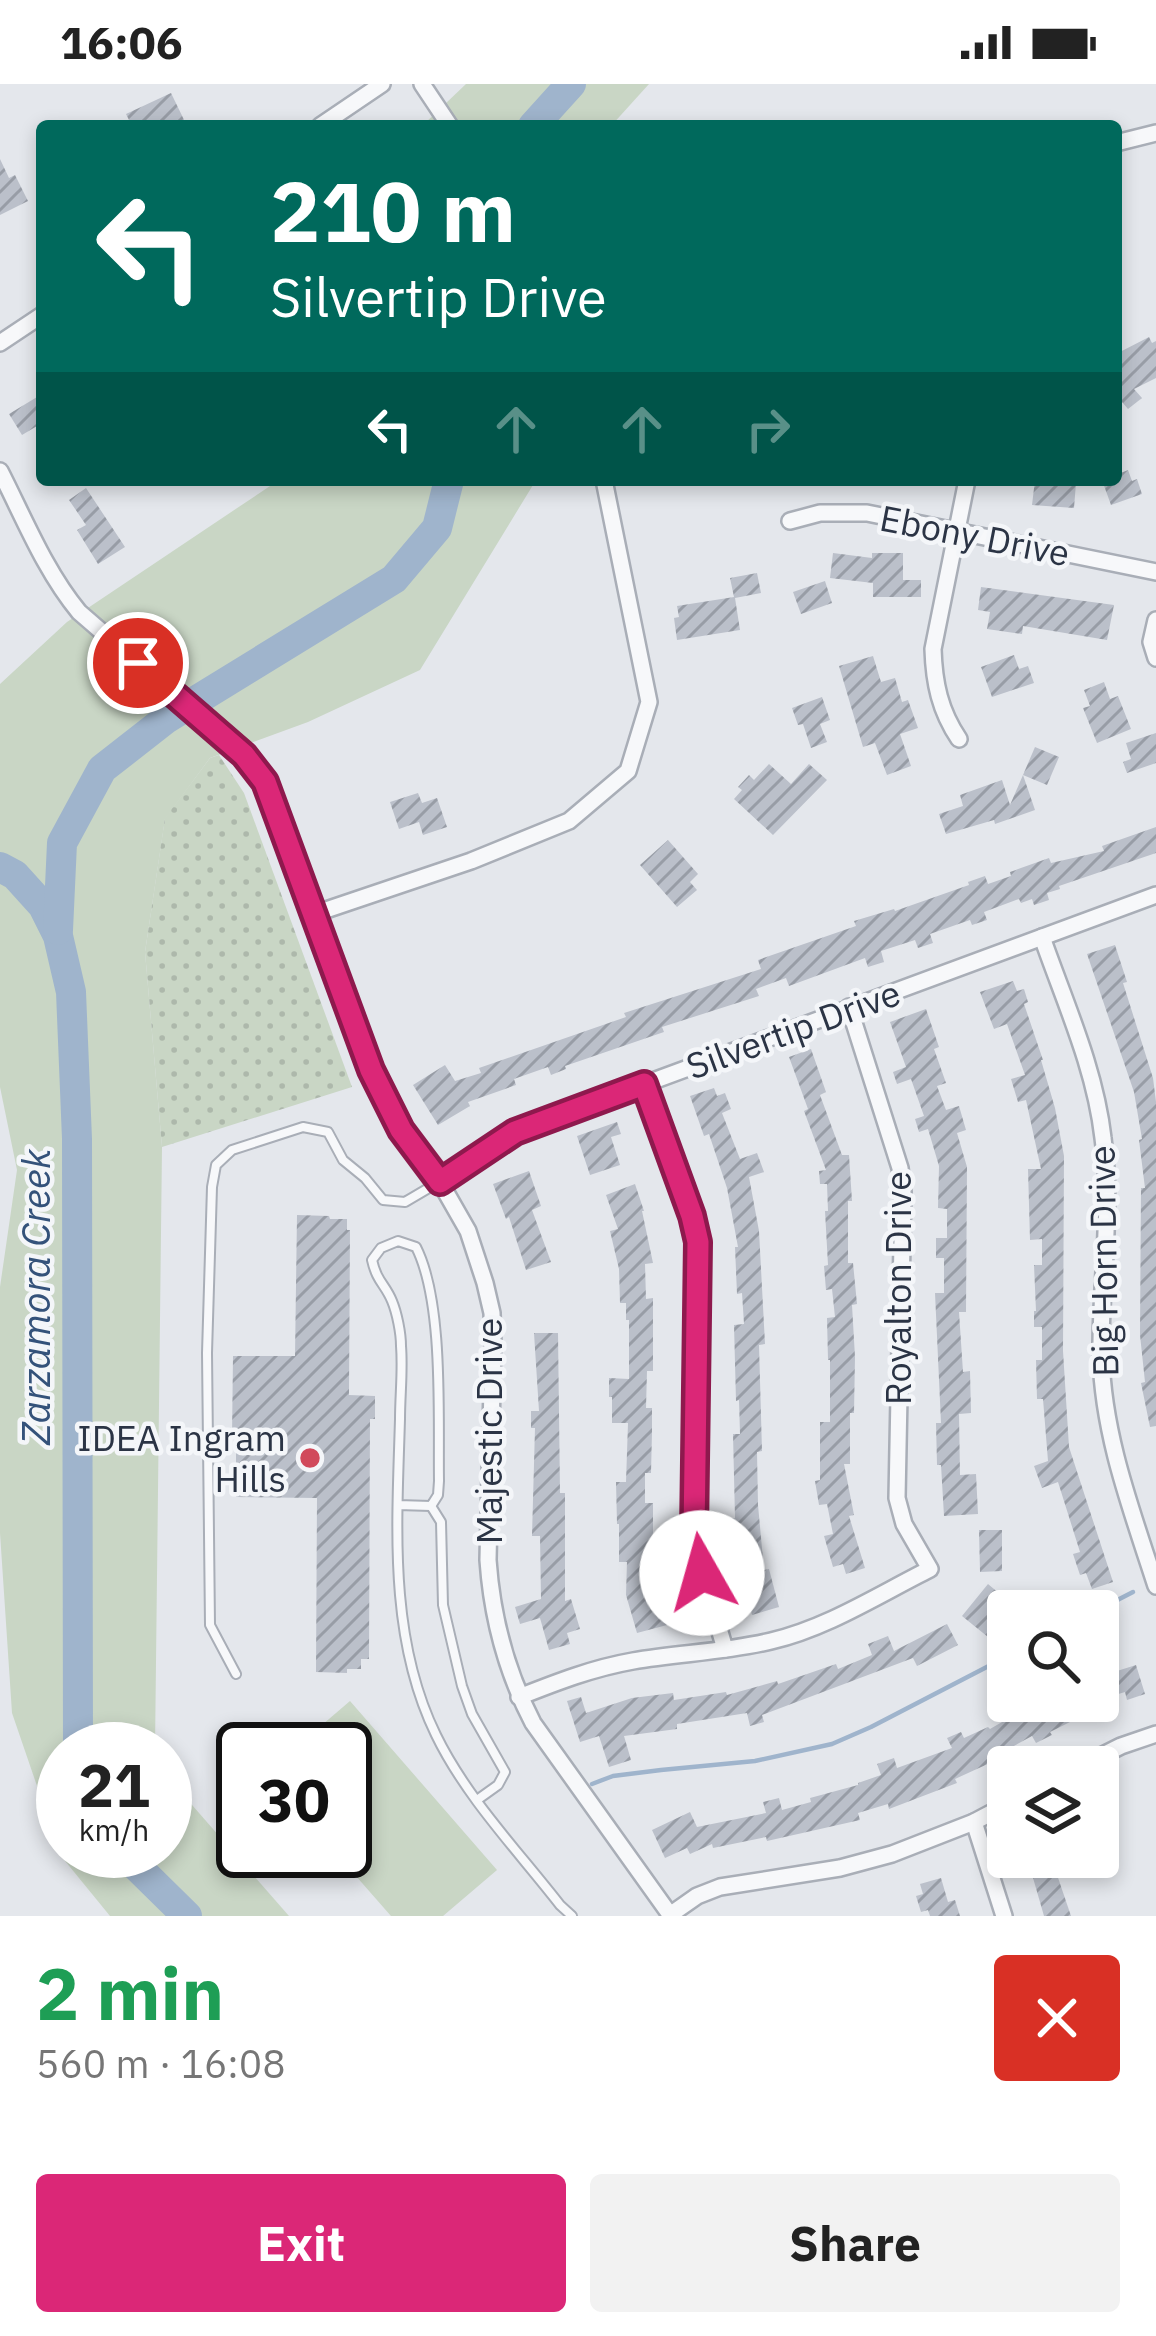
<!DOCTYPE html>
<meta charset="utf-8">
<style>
body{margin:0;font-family:"IBM Plex Sans",sans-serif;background:#f2f2f2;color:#222;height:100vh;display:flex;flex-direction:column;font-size:45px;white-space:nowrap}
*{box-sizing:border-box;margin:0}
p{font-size:39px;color:#767676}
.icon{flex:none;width:66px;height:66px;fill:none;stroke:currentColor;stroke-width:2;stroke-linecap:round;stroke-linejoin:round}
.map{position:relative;height:1832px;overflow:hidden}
.details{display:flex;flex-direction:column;background:#fff;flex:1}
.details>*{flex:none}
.top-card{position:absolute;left:36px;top:36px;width:1086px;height:366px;border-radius:12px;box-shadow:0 6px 18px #0003;background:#00695c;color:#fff;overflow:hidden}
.buttons{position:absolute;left:987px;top:1506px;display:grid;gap:24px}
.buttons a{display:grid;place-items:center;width:132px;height:132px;border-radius:12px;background:#fff;box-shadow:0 6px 18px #0003;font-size:60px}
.speed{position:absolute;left:36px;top:1638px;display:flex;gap:24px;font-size:60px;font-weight:700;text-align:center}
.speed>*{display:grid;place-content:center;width:156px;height:156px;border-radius:50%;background:#fff;box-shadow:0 6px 18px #0003;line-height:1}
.speed small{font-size:30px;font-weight:400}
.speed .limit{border:6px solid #111;border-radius:18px;background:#fff;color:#111}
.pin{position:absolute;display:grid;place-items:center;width:102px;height:102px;color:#fff;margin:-51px;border:6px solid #fff;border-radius:50%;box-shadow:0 3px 12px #0007}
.me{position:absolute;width:132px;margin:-66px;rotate:353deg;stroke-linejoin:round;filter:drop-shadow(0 0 9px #0008)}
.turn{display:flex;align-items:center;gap:42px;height:252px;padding:0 36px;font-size:54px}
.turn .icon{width:156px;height:156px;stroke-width:2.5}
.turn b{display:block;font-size:84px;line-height:102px}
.lanes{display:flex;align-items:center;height:114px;padding:0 36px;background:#0003;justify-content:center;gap:60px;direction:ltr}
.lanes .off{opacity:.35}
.round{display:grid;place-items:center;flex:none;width:126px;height:126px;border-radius:12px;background:#f2f2f2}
.headline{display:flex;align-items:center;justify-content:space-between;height:204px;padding:0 36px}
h1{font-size:72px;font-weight:700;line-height:90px;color:#1e9e55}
.action{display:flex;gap:24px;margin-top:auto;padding:24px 36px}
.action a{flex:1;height:138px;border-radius:12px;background:#db2777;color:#fff;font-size:48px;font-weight:700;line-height:138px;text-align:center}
.action a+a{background:#f2f2f2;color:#222}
.status{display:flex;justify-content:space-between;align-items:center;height:84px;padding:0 60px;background:#fff;direction:ltr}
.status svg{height:33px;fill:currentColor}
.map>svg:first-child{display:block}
</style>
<div class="status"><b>16:06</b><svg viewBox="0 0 49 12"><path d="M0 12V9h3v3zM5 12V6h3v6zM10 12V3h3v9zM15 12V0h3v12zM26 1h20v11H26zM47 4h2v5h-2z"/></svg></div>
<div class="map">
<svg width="1156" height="1832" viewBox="0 0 1156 1832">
<defs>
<pattern id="park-dots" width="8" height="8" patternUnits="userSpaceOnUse" patternTransform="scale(3)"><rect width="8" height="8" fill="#c9d6c5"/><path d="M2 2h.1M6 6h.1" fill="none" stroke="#adb8ab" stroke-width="1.8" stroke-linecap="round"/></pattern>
<pattern id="building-hatch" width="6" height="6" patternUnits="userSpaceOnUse" patternTransform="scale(3)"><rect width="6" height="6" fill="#bbc0ca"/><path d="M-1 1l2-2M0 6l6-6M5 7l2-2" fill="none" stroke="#989da6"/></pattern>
</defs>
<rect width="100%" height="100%" fill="#e4e7ec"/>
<g fill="#c9d6c5">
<path d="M466,0H649L611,42H422Z"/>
<path d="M279,396H533V401L420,586L308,638L210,674L165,735L145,868L162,1063L155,1665H63V1767H165V1690L289,1832H110L61,1772L12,1629L0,1449V1203L17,1086L0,1003V600L67,538Z"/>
<path d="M350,1617L497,1786L443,1832H391L334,1767H345V1665H294Z"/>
</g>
<path fill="url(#park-dots)" d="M219,671L244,709L352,1003L162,1063L145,868L165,734L210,674Z"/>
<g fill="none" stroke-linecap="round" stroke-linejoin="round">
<g stroke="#9fb4cc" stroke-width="4.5">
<path d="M1096,1527L1133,1508"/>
<path d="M592,1700L613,1692L661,1686L755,1677L832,1660L871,1643L1008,1572"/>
</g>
<g stroke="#9fb4cc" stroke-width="30">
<path d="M533,42L571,0"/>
<path d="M0,783L15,791L43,822L58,852L71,908L77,1055L78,1665"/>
<path d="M58,846L62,759L102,685L166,635L394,495L437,444L449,396"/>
<path d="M121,1767L187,1832"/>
</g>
</g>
<g fill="url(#building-hatch)">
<path d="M171,9L187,42H132L126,30Z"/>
<path d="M0,75L9,94L15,91L28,117L0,131Z"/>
<path d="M1149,253L1152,259L1156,257V294L1134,305L1142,314L1128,325L1116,311V270Z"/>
<path d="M42,310V339L22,351L9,330Z"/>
<path d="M1128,386L1132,397L1137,395L1142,410L1111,421L1102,396H1116V391Z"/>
<path d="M1035,396H1068L1067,398L1076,399L1074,424L1032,421Z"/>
<path d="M86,404L125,463L98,480L77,446L86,441L69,416Z"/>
<path d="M833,469L872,474V469H903V496H921V513H873V499L830,494Z"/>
<path d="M757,489L761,509L735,514L740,546L677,556L674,534L679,533L677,522L734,513L730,494Z"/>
<path d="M825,497L832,519L801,530L793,508Z"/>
<path d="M981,503L1114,521L1107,556L1023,542L1022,550L987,545L990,528L978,526Z"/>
<path d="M1014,571L1019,585L1028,582L1034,599L992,613L981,583Z"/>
<path d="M873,572L881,598L895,594L902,618L908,616L918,644L900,650L911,682L887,691L875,659L863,663L839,582Z"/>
<path d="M1104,598L1110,615L1118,612L1131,645L1097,659L1083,624L1090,622L1084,606Z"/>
<path d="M822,613L830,636L820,640L827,658L811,664L803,640L798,641L792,624Z"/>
<path d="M1156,649V679L1127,689L1123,678L1131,675L1126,659Z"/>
<path d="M1035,663L1059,673L1047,701L1023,691Z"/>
<path d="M769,680L791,700L809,680L827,696L773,751L734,715L742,706L738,703L749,691L754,696Z"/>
<path d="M1023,691L1035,726L995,740L994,736L946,750L939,730L963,722L960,711L1002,696L1010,721Z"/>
<path d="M418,709L422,719L437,714L447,743L423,751L419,738L399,745L390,718Z"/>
<path d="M1156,743V769L1059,802L1060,805L1047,809L1049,816L1034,821L1032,815L1021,819L1019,815L984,828L987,836L972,841L970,836L930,850L933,859L918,864L915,856L881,867L884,878L868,883L865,874L789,902L786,894L756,905L759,912L662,943L664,948L565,982L566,985L551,991L548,983L514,995L516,1001L468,1018L470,1022L438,1041L413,1001L445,981L455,997L481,989L479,984L626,933L624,929L761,885L758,876L856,842L854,837L894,825L895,827L969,801L968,798L985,792L988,800L1011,792L1010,788L1049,774L1051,779L1104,767L1102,762Z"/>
<path d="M668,756L698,790L690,798L697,806L677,823L640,781Z"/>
<path d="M1115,861L1127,898L1123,899L1153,994L1156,1018V1342L1150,1343L1141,1299L1145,1298L1140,1251L1141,1104H1145L1139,1056L1142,1055L1134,1008L1087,870Z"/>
<path d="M1013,897L1017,907L1024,905L1028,918L1024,920L1043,976H1041L1055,1024L1064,1072L1063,1267L1069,1363L1113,1498L1092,1505L1086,1489L1080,1491L1073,1470L1080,1468L1058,1398L1042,1404L1034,1382L1048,1377L1043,1315H1037L1036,1276H1042V1243H1034V1227H1036L1034,1181H1042V1155L1030,1156L1028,1085H1041L1026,1016L1018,1018L1011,995L1025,991L1007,940L994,945L980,908Z"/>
<path d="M926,925L939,963L934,965L946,999L937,1002L946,1026L959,1022L966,1046L957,1049L967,1083L966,1228H959L963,1288L970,1287L971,1329L959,1330L960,1391L976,1390L978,1430L944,1432L941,1381H937L936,1339H941L935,1209H944V1174H936V1154H947V1125L938,1124L939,1082L928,1045L919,1048L915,1035L924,1032L911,995L897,1000L893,988L906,983L890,938Z"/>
<path d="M811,965L826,1008L820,1011L842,1071H849L852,1117H848V1179H853L857,1220L852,1221L855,1273L854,1329H850V1380H844L854,1431L849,1432L865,1484L846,1490L843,1480L833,1483L824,1452L833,1450L827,1420L819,1421L815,1397L820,1396V1338H830V1276H828L827,1234L835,1233L832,1205L826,1206L824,1182L828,1181L825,1127H828L827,1100H820L819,1087L826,1086L804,1027L808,1025L789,973Z"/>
<path d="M714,1004L717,1012L725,1009L731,1025L722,1029L740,1075L757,1069L764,1088L749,1093L759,1147L765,1260L759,1261L762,1367L757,1368L758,1421L764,1486L769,1485L779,1523L752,1531L737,1476L734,1477L730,1434H735L733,1350H740L739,1316L736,1317L734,1241L744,1240L742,1209L737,1210L735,1163H738L727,1104L709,1050L704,1052L690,1012Z"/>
<path d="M617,1038L621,1050L611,1053L620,1081L590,1091L577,1052Z"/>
<path d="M529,1087L541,1122L532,1126L551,1178L526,1186L509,1133L506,1135L493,1100Z"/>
<path d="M635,1100L644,1127H642L653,1179L645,1180L646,1215L653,1214V1287H647L646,1324H652V1348L651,1389H645V1419H653V1503L664,1499L669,1515L660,1517L667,1541L637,1549L626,1511L627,1478H619V1440H617L616,1398H626L628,1339H612V1313H609V1294L629,1295V1236H626V1219H620L619,1185L610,1147L618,1145L606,1111Z"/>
<path d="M297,1131L329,1132L330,1135H347V1146H350L349,1311L375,1312V1335H370L369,1575H361V1585H347V1589L316,1588L317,1414L236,1413V1352H232L233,1272H295Z"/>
<path d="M534,1249H558L560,1409H565V1517L571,1515L580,1545L567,1549L570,1560L549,1566L540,1534L520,1540L515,1523L541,1515L540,1452H532L535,1344H531V1327H539Z"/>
<path d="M979,1446H1002V1487L980,1488Z"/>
<path d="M988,1500L1013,1521L988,1553L962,1532Z"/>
<path d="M947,1540L958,1561L917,1582L913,1574L762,1631L764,1638L750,1642L747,1629L677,1640V1645L624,1652L631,1676L609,1683L599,1652L580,1658L567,1617L581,1613L586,1629L632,1614L673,1609L674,1616L726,1608L727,1611L777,1597L778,1600L836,1580L838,1585L872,1571L868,1560L888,1552L894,1567Z"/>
<path d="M1136,1581L1145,1610L1127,1616L1125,1608L1102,1615L1098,1593Z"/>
<path d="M1044,1617H1112L1050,1648L1052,1651L1036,1659L1032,1652L1001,1669L1003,1673L955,1695L957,1699L889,1725L888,1720L858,1729L860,1736L767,1757L766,1753L713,1764L712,1760L690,1770L687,1764L665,1774L652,1746L690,1728L697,1743L766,1729L763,1718L779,1714L782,1726L811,1718L810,1714L858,1701V1699L881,1691L877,1680L894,1674L897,1684L952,1664L947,1654L961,1648L964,1654L988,1643L990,1645L1021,1627L1025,1634L1047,1622Z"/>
<path d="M1027,1773H1051L1071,1832H1044Z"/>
<path d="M941,1794L948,1818L955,1816L960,1832H930L928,1826L921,1828L916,1812L923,1810L920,1800Z"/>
</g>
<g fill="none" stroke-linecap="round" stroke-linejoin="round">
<g stroke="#a9aeb7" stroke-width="12">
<g id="lane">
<path d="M398,1421L431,1422L438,1411L439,1397C438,1333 444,1218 416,1163L398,1157L381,1164L372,1176C377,1198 385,1200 392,1217C397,1229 401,1249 401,1262C403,1286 400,1311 400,1335C397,1441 388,1553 436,1651C466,1713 518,1767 560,1821L572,1832"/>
<path d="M431,1422L441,1438L443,1521L462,1602L472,1630L505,1688L498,1701L477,1716"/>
<path d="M236,1590L210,1541L207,1269L212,1103L216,1081L232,1066L303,1043L328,1048L343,1076L365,1094L383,1116L405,1118L439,1098"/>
</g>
</g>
<g stroke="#a9aeb7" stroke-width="20">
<g id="street">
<path d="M422,0L450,42"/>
<path d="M320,42L382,0"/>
<path d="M1116,59L1156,49"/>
<path d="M0,259L42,231"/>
<path d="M0,387C24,434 45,487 79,528L244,671L265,698L273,715L371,986L401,1046L440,1098L468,1147L485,1199L492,1229L493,1259L488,1476C492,1534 506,1587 533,1639L671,1832"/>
<path d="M790,437L820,429H867L1156,488"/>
<path d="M1156,536L1151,558L1156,574"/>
<path d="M959,655C940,627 934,599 933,565L967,396"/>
<path d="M314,830L471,777L569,737L628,687L649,618L604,396"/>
<path d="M1042,853C1065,919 1095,984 1103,1054C1113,1127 1100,1199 1101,1272C1103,1352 1132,1427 1156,1502"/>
<path d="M644,1000L692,1132L698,1158L694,1450L696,1467L725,1565"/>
<path d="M440,1098L515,1048L1156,811"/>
<path d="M519,1613C557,1598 593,1584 633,1577C679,1569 726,1568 771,1557C827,1544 878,1511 930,1485L904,1440L897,1414L903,1108L900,1084L849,923"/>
<path d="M1079,1683L1121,1662L1156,1650"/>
<path d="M974,1738L1004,1832"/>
<path d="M670,1831L697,1812L720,1803L840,1784L892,1770L974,1738L1008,1720"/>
</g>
</g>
<use href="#lane" stroke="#f7f8fa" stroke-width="8"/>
<use href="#street" stroke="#f7f8fa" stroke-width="15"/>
</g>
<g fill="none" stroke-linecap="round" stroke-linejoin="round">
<g stroke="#8e194d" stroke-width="30">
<path id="route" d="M138,579L244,671L265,698L371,986L401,1046L440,1098L515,1048L644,1000L692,1132L698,1158L694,1450L702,1489"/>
</g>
<use href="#route" stroke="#db2777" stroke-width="21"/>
</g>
<circle fill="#d1495b" stroke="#f4f6f9" stroke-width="4.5" cx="310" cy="1374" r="12"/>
<g text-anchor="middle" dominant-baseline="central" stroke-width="9" stroke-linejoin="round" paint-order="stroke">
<g font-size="36" fill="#2b3445" stroke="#f4f6f9">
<text transform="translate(975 451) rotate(11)">Ebony Drive</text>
<text transform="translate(793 945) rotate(-20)">Silvertip Drive</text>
<text transform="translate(1103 1177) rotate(-91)">Big Horn Drive</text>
<text transform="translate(897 1204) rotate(-90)">Royalton Drive</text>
<text transform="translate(488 1347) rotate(-90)">Majestic Drive</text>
</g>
<g font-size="36" fill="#2b3445" stroke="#f4f6f9" text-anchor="end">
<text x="286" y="1353">IDEA Ingram<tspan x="286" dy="41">Hills</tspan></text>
</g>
<g font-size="39" font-style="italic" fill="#34527a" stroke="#f4f6f9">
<text transform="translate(35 1213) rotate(-90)">Zarzamora Creek</text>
</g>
</g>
</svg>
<div class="buttons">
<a><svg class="icon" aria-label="search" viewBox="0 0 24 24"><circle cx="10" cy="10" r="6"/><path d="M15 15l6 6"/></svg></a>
<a><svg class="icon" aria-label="layers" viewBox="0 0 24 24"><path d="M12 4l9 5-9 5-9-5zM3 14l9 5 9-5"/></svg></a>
</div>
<div class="speed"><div>21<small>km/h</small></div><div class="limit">30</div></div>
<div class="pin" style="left:138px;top:579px;background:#d93025"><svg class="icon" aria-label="arrive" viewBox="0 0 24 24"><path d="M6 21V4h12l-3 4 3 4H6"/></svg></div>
<svg class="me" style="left:702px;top:1489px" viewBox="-20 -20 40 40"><circle r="19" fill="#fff"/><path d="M0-13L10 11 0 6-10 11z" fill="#db2777"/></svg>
<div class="top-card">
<div class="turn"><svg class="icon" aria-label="left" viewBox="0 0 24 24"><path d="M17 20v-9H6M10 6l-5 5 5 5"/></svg><div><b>210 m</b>Silvertip Drive</div></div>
<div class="lanes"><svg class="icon" aria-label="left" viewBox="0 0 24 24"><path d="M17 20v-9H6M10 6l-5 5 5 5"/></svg><svg class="icon off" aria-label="ahead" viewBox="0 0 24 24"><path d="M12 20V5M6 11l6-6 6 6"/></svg><svg class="icon off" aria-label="ahead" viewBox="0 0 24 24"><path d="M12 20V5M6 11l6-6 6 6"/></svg><svg class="icon off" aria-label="right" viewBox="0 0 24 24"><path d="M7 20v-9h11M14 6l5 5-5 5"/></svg></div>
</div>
</div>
<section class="details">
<div class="headline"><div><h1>2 min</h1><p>560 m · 16:08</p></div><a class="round" style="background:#d93025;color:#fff"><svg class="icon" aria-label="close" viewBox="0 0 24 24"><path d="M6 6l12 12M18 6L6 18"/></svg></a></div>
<div class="action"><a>Exit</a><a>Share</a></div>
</section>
